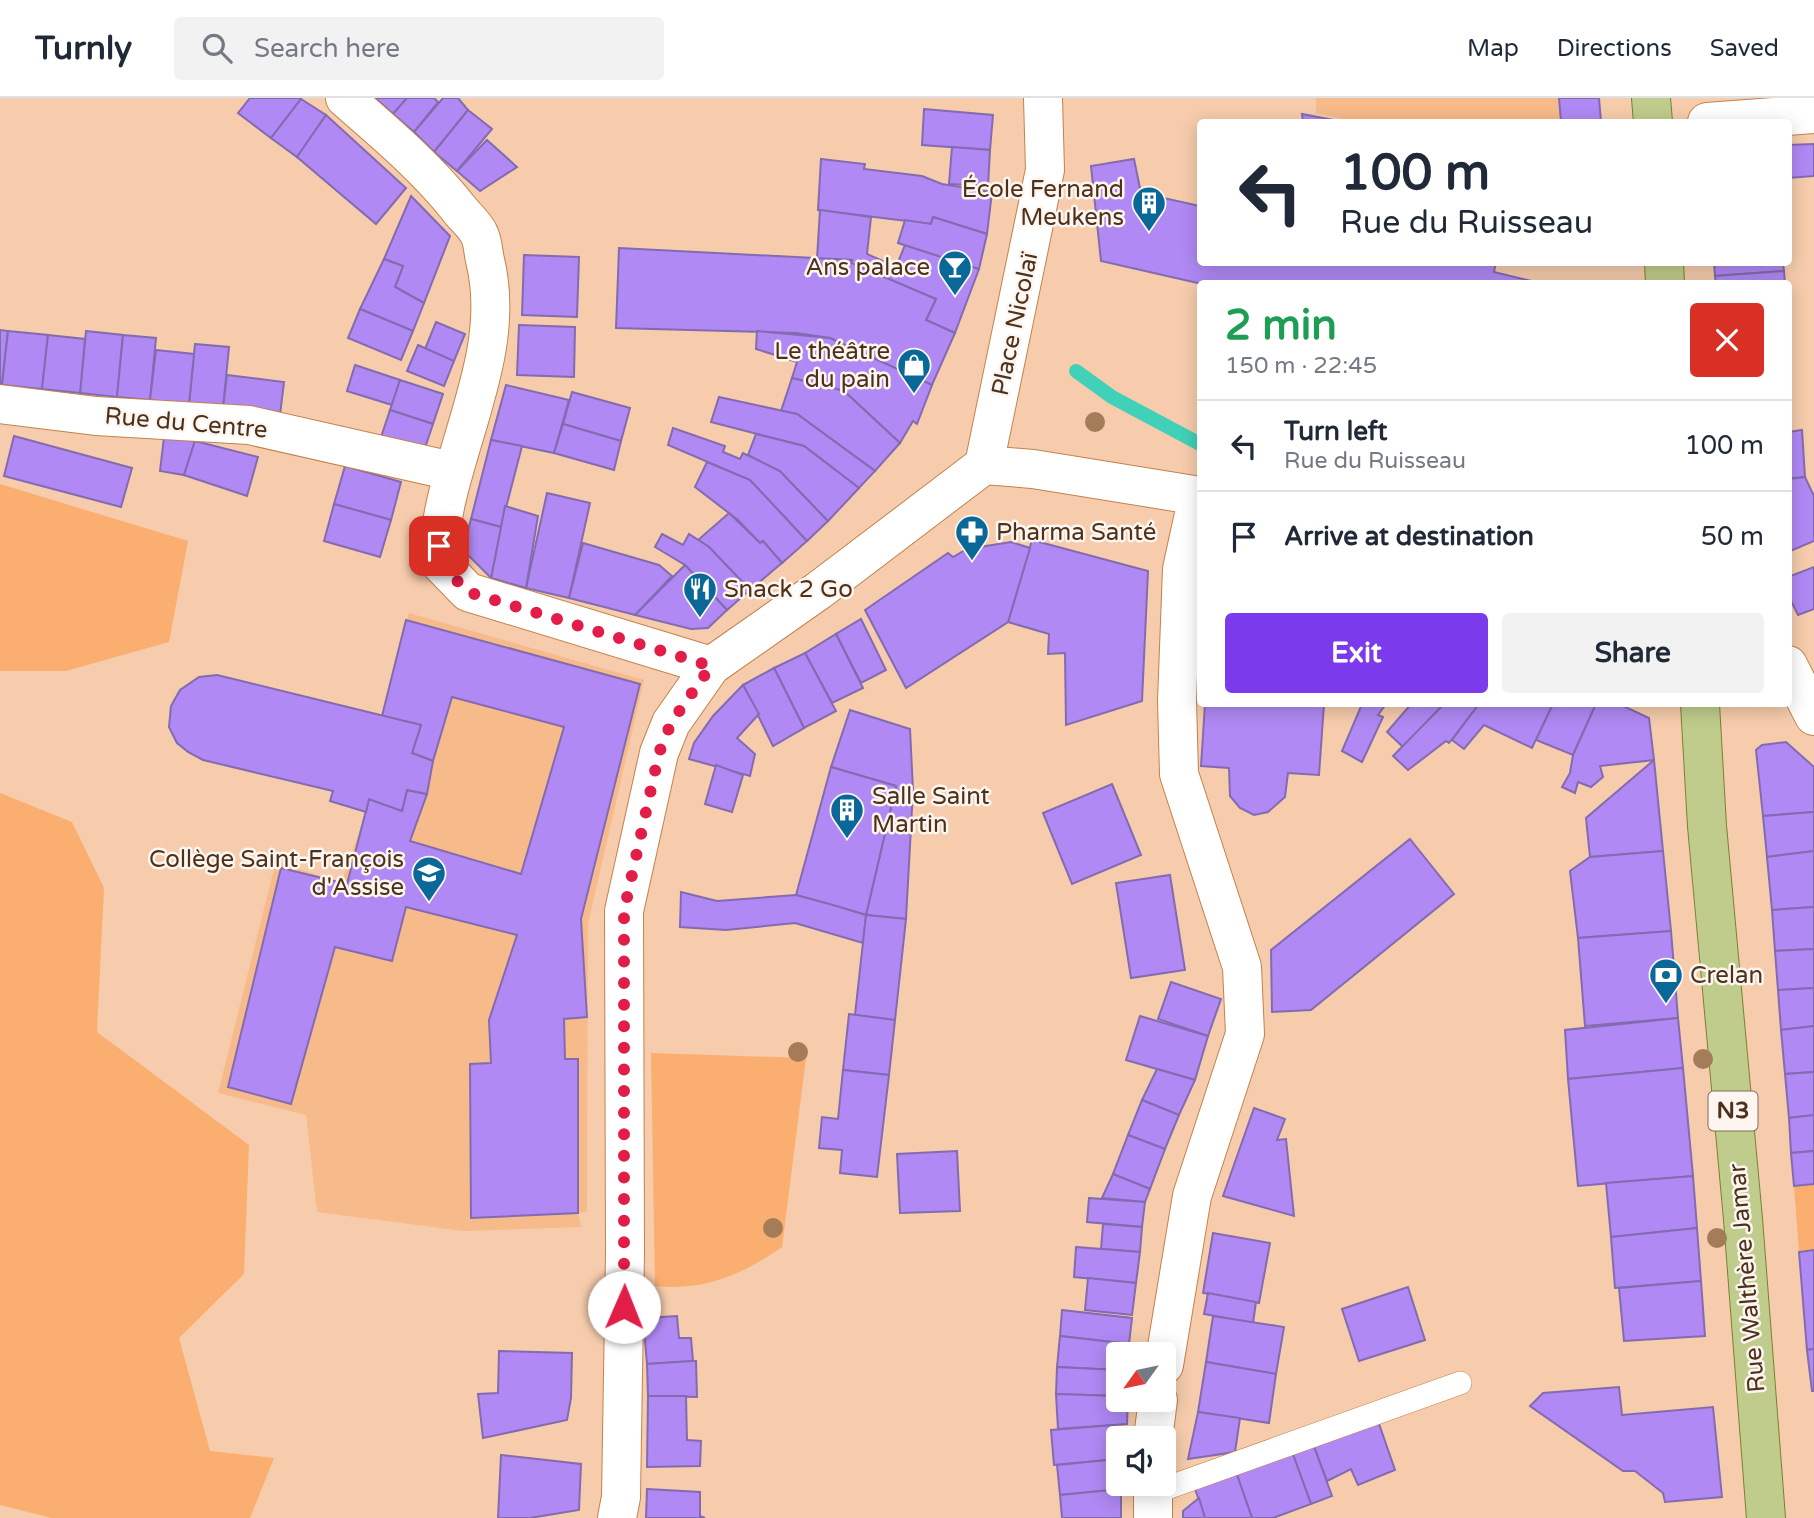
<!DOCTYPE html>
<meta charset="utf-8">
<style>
body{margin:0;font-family:"Varela Round",sans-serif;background:#f2f2f3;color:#1f2937;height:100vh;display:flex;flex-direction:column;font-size:26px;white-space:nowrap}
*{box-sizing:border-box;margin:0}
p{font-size:23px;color:#747a83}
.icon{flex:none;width:38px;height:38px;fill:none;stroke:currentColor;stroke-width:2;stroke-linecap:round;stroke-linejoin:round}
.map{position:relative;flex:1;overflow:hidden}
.details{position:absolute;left:1197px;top:182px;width:595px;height:427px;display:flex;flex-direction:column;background:#fff;border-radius:7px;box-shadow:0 4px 18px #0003}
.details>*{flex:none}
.hud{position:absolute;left:1197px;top:21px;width:595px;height:147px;border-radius:7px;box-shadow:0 4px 18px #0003;background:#fff;color:#1f2937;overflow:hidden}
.needle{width:46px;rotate:237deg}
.fabs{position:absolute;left:1106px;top:1244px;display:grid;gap:14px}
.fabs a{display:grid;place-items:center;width:70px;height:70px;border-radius:7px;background:#fff;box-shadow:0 4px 18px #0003;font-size:35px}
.pin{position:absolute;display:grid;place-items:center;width:60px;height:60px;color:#fff;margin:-30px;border-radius:14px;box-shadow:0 4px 10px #0006}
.me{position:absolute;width:77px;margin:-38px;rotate:1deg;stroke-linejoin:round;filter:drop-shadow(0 0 5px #0008)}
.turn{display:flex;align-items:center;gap:24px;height:147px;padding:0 28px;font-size:32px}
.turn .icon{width:91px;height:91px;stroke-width:2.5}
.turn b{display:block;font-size:49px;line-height:60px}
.round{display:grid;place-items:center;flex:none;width:74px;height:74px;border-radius:7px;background:#f2f2f3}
.headline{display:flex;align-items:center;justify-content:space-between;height:119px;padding:0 28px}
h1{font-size:42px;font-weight:800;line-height:52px;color:#1e9e55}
.action{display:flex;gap:14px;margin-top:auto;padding:14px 28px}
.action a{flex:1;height:80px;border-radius:7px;background:#7c3aed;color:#fff;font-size:28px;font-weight:800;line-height:80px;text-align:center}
.action a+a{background:#f2f2f3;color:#1f2937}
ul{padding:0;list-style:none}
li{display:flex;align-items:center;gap:21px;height:91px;padding:0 28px;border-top:2px solid #e0e1e3}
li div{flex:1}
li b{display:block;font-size:26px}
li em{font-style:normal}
header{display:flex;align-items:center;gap:42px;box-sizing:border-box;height:98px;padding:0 35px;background:#fff;border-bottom:2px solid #e0e1e3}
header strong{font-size:33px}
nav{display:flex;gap:38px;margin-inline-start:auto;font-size:24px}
.search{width:490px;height:63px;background:#f2f2f3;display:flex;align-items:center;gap:18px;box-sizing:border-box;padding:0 24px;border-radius:7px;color:#747a83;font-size:26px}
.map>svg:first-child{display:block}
</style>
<header>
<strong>Turnly</strong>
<div class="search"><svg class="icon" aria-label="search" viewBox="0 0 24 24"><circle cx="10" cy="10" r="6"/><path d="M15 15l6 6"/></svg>Search here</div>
<nav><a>Map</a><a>Directions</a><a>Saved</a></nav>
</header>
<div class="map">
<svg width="1814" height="1420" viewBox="0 0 1814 1420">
<rect width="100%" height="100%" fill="#f6ccac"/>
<g fill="#f7bb8b">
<path d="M1316,0H1599L1601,24H1357L1316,15Z"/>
<path d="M409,515L644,582L588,826L587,1114L578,1115L581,1129L463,1133L317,1114L306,1017L218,995L276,763L341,785L366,714L427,696L434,659L382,618Z"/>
</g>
<g fill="#faae70">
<path d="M0,386L188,443L169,544L66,573H0Z"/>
<path d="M0,695L72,724L104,790L97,934L249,1047L244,1176L179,1240L210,1353L274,1360L250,1420H52L0,1407Z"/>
<path d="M651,955L806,960L782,1149C742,1177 704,1193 655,1188Z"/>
<path d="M1814,1086V1152L1799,1154L1794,1088Z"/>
</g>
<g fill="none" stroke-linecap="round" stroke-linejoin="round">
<path stroke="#41d0b8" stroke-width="14" d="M1076,273L1112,299L1200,346"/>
</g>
<g fill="#b089f4" stroke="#836bb0" stroke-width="2">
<path d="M250,0H300L301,1L271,40L238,15Z"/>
<path d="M375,0H407L393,16Z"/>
<path d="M407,0H434L438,4L414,34L393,16Z"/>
<path d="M443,0H458L468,12L434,54L414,34Z"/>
<path d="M1559,0H1599L1601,24H1561Z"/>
<path d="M301,1L326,17L297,59L271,40Z"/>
<path d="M924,11L993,17L990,52L922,47Z"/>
<path d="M468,12L492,31L457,73L434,54Z"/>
<path d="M1302,16L1344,24H1303Z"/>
<path d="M326,17L406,90L376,126L297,59Z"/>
<path d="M487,42L517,69L480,93L457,73Z"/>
<path d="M1814,46V78L1788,80V47Z"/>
<path d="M952,49L990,52L988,88L949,86Z"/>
<path d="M821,61L865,66L864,71L922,78L942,86L992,94L987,136L933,119L931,126L818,112Z"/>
<path d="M1134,61L1141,95L1200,108V164H1496L1494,174L1544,186H1202L1101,163L1091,68Z"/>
<path d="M411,98L450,138L424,205L395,189L403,168L384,161Z"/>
<path d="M820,112L871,119L867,156L896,169L905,147L979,171L955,235L926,222L936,201L851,165L852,162L817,161Z"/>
<path d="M933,119L987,136L979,171L898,145L905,122L931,126Z"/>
<path d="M619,150L852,162L851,165L936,201L926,222L955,235L932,287L830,240L796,235L616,230Z"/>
<path d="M524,157L579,159L577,219L522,217Z"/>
<path d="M384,161L403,168L395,189L424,205L413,233L360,211Z"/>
<path d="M1714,164H1783L1784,173L1715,178Z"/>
<path d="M1784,173L1785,186H1716L1715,178Z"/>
<path d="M360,211L413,233L401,262L348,240Z"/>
<path d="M436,224L465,236L454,263L425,251Z"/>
<path d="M519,227L575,229L574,279L517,277Z"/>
<path d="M0,232L8,233L2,287H0Z"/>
<path d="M8,233L48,237L42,291L2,287Z"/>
<path d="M86,233L123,237L117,299L80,295Z"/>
<path d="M757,233L830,240L932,287L917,326L913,323L900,345L844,293L792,280L797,264L756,251Z"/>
<path d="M48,237L85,241L80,295L42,291Z"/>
<path d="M123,237L156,240L150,302L117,299Z"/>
<path d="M195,246L229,249L223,310L189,306Z"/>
<path d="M418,247L454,263L444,288L407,273Z"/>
<path d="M156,252L194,256L189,306L150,302Z"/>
<path d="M355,267L400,282L392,307L347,293Z"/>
<path d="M227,277L284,284L280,317L223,310Z"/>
<path d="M792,280L844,293L900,345L875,373L797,316L781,313Z"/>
<path d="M400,282L443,296L433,326L390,312Z"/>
<path d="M506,287L569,302L554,355L491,342Z"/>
<path d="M572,294L630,310L621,343L563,326Z"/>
<path d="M719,299L797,316L875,373L859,390L804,348L711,324Z"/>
<path d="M390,312L433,326L424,353L381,339Z"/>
<path d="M563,326L621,343L614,372L554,355Z"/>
<path d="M673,330L725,348L723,354L740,361L743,355L780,373L828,423L807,443L750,382L668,347Z"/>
<path d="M1802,332L1805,379L1788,381V334Z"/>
<path d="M756,336L804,348L859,390L828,423L780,373L748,357Z"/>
<path d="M14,338L132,370L121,409L4,378Z"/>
<path d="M164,339L195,343L184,377L160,373Z"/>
<path d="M491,342L522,348L501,429L471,421Z"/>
<path d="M195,343L258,359L247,398L184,377Z"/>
<path d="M707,364L750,382L807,443L782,465L763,443L760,445L738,422L695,389Z"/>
<path d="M345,368L401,384L391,422L334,406Z"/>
<path d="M1805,379L1814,398V443L1788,454V381Z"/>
<path d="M547,395L590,405L569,500L526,490Z"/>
<path d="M334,406L391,422L380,459L324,443Z"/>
<path d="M505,408L538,418L526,490L491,480Z"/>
<path d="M729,415L760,445L763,443L782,465L750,492L709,449L698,442Z"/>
<path d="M471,421L501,429L491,480L463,452Z"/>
<path d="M662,436L683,447L689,436L709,449L750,492L727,512L685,467L655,449Z"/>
<path d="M1032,442L1148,473L1142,603L1066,627L1065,555L1048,556L1049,536L1008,524Z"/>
<path d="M1011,444L1030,450L1008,524L906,590L865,512L948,455L953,459L967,451Z"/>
<path d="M583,445L659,467L672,478L635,517L569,500Z"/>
<path d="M685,467L727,512L708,530L691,531L635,517Z"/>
<path d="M1814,469V511L1798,517L1788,497V479Z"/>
<path d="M861,521L886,572L861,585L836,536Z"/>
<path d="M406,522L640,586L581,821L587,919L564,921L565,961H578V1115L471,1120L470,966L491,965L489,922L517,837L406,809L392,863L335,849L291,1006L228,989L281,770L347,786L369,701L402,713L407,692L427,696L410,743L521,776L564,629L452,599L433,663L412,655L421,627L382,618Z"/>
<path d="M836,536L863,590L832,605L805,555Z"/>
<path d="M805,555L836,613L804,630L774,570Z"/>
<path d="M774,570L804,630L773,648L743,587Z"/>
<path d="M217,577L421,627L412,655L433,663L427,696L407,692L402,713L369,701L366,714L330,703L333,693L203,662L188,654L177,645L169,629L171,608L180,592L199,579Z"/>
<path d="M743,587L759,616L737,640L755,656L750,678L689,661L694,645L713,618Z"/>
<path d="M1205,606H1324L1319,677L1288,675L1285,699L1268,714L1254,717L1240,710L1230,698L1229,670L1201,668Z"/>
<path d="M1362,606H1386L1378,617L1383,619L1362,664L1342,653Z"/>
<path d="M1411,606H1444L1403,649L1387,634Z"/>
<path d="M1444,606H1479L1449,645L1446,643L1408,672L1393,658Z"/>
<path d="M1479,606H1553L1532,650L1484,627L1464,651L1452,642Z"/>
<path d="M1553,606H1596L1573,657L1536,642Z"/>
<path d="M1596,606H1619L1649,620L1654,662L1600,668L1603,679L1591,689L1578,684L1575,695L1562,689L1570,675L1573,657Z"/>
<path d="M850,612L910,631L913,692L906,821L866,817L896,688L831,669Z"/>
<path d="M1786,644L1814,669V714L1763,718L1756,652L1762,647Z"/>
<path d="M1654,662L1663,753L1590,759L1586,720Z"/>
<path d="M716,667L743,677L732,714L705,706Z"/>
<path d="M831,669L896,688L866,817L796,797Z"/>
<path d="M1112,686L1141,757L1072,786L1043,715Z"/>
<path d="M1814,714V753L1767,759L1763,718Z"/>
<path d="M1410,741L1454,796L1311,912L1272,914L1271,852Z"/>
<path d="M1663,753L1671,833L1578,840L1570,773L1590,759Z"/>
<path d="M1814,753V809L1772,812L1767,759Z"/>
<path d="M1170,777L1185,872L1131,880L1116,785Z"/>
<path d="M681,794L717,803L796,797L833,807L866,817L863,845L795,825L726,832L680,829Z"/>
<path d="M1814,809V851L1775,853L1772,812Z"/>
<path d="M866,817L906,821L895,922L855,917Z"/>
<path d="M1671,833L1678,920L1585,928L1578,840Z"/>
<path d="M1814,851V890L1778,892L1775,853Z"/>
<path d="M1171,884L1221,901L1208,938L1158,921Z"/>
<path d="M1814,890V928L1781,932L1778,892Z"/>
<path d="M849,916L895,922L889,977L843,972Z"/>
<path d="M1140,918L1208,938L1195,982L1126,962Z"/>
<path d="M1678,920L1683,970L1568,981L1565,932Z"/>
<path d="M1814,928V974L1785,976L1781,932Z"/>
<path d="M1683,970L1693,1078L1578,1088L1568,981Z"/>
<path d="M1157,971L1195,982L1179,1017L1142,1002Z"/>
<path d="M843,972L889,977L877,1079L840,1075L842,1052L819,1050L822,1019L838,1021Z"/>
<path d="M1814,974V1017L1789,1020L1785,976Z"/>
<path d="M1142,1002L1179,1017L1165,1051L1128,1037Z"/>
<path d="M1254,1010L1285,1021L1277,1042L1286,1041L1294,1118L1223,1098Z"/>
<path d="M1814,1017V1053L1791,1055L1789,1020Z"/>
<path d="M1128,1037L1165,1051L1150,1091L1113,1076Z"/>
<path d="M957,1053L960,1113L900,1115L897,1056Z"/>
<path d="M1814,1053V1086L1794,1088L1791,1055Z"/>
<path d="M1113,1076L1150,1091L1145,1104L1102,1100Z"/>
<path d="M1693,1078L1697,1130L1611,1139L1606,1085Z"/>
<path d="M1089,1100L1145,1104L1142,1129L1087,1124Z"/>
<path d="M1103,1126L1142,1129L1140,1154L1101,1151Z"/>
<path d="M1697,1130L1701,1183L1615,1190L1611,1139Z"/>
<path d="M1213,1135L1270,1145L1259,1205L1203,1195Z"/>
<path d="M1076,1149L1140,1154L1136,1185L1074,1179Z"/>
<path d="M1814,1152V1251L1807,1252L1799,1154Z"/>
<path d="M1088,1180L1136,1185L1132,1217L1085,1212Z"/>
<path d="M1701,1183L1705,1238L1624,1243L1619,1190Z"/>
<path d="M1408,1189L1425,1242L1359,1263L1342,1211Z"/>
<path d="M1208,1195L1256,1204L1253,1225L1204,1216Z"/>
<path d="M1062,1212L1132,1220L1129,1246L1060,1238Z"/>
<path d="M677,1218L679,1240H691L693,1263L647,1266L643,1220Z"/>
<path d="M1213,1218L1284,1229L1276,1276L1206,1264Z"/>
<path d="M1060,1238L1129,1246L1128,1256H1118V1272L1057,1269Z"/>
<path d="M1814,1251V1293H1812L1807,1252Z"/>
<path d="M499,1253L572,1255L571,1300L567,1322L483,1340L478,1296L498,1295Z"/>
<path d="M693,1263H696L697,1299L648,1298L647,1266Z"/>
<path d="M1206,1264L1276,1276L1269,1325L1198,1314Z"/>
<path d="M1057,1269L1118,1272V1298L1056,1296Z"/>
<path d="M1619,1289L1622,1317L1713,1309L1722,1399L1665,1404L1663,1395L1635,1373H1623L1530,1308L1543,1295Z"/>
<path d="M1056,1296L1118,1298V1302H1128L1127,1326L1058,1331Z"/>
<path d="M648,1298H686L687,1342L701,1343L700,1368L647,1369Z"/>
<path d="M1198,1314L1240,1320L1235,1354L1188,1361Z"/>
<path d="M1377,1320L1395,1372L1358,1387L1351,1371L1327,1383L1312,1343Z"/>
<path d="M1115,1327L1118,1361L1054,1367L1051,1332Z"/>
<path d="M1312,1343L1332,1398L1311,1406L1291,1351Z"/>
<path d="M1291,1351L1311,1406L1273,1420H1252L1236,1374Z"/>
<path d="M501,1357L581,1366L579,1412L530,1420H498Z"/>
<path d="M1118,1361V1386L1121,1391L1060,1397L1057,1367Z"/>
<path d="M1236,1374L1252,1420H1205L1194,1388Z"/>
<path d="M647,1391L700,1394V1418L705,1420H646Z"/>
<path d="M1121,1391V1420H1062L1060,1397Z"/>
<path d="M1199,1400L1205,1420H1183V1413Z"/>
</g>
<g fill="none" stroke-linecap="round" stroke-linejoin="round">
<g stroke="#c3824c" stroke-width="24">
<path id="service" d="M1153,1395L1460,1285"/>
</g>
<g stroke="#c3824c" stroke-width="40">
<g id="minor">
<path d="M345,0C385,35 426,69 459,111C465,119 475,127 479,136C483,143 483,154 485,162C510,263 441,361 438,463L468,494L711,568"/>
<path d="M1707,24L1814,16"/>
<path d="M0,306L96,318L249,327L452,373"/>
<path d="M984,367L1033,371L1200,398"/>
<path d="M1788,567L1814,618"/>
<path d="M1164,1267L1192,1098L1245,936L1242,869L1179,676L1177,603L1182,471L1198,398"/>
<path d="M1153,1340L1158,1302"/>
<path d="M1153,1386V1420"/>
<path d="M617,1420L621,1399L625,1155L624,813L659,655L671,625L711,568L818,493L984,367L1045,72L1043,0"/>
</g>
</g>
<g stroke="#7c8032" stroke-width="40">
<g id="primary">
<path d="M1651,0L1653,24"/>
<path d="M1664,164L1665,186"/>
<path d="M1700,606L1707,728L1743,1121L1766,1420"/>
</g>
</g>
<use href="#service" stroke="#fff" stroke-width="23"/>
<use href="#minor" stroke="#fff" stroke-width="38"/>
<use href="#primary" stroke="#bfcc8c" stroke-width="38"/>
</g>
<g fill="#a47c5a">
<circle cx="1095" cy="324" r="10"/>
<circle cx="798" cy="954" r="10"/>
<circle cx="1703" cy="961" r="10"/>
<circle cx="773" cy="1130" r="10"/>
<circle cx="1717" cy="1140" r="10"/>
</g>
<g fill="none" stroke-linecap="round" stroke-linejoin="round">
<path stroke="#e11d48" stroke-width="12" stroke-dasharray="0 21.6" d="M439,448L438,463L468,494L711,568L671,625L659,655L624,813V1209"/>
</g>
<defs>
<g id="building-pin" transform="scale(1.75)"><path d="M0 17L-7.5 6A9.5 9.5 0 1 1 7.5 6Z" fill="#096897" stroke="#fcf5f0"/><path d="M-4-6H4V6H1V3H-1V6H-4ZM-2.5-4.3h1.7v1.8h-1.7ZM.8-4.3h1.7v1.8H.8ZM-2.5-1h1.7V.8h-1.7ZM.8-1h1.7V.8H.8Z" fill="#fff"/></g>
<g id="bar-pin" transform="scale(1.75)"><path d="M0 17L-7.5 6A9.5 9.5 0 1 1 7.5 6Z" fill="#096897" stroke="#fcf5f0"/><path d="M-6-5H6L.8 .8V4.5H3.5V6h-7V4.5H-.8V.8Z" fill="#fff"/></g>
<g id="shop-pin" transform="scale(1.75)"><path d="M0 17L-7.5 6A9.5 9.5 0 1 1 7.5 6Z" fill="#096897" stroke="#fcf5f0"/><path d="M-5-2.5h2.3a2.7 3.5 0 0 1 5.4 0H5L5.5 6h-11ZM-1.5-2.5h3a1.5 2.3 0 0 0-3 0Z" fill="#fff"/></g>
<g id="pharmacy-pin" transform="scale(1.75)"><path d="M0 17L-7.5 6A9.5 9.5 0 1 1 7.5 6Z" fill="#096897" stroke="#fcf5f0"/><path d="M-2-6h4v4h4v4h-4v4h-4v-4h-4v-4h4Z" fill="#fff"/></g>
<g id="restaurant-pin" transform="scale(1.75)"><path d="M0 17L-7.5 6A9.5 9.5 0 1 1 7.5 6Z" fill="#096897" stroke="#fcf5f0"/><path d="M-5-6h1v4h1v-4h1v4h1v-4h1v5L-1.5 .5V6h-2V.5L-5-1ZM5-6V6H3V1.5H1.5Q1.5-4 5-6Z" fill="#fff"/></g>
<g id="school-pin" transform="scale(1.75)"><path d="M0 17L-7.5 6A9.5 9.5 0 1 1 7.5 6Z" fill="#096897" stroke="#fcf5f0"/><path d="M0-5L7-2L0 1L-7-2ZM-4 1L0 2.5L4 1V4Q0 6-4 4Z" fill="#fff"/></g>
<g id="bank-pin" transform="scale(1.75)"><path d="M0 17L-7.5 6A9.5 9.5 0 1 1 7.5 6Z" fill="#096897" stroke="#fcf5f0"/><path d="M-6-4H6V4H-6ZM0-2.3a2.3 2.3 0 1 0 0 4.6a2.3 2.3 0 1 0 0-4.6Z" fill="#fff"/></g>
</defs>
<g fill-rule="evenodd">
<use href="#building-pin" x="1149" y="105"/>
<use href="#bar-pin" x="955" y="169"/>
<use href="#shop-pin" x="914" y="267"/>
<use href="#pharmacy-pin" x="972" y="434"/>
<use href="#restaurant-pin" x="700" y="491"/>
<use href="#building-pin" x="847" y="712"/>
<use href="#school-pin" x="429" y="775"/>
<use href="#bank-pin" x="1666" y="877"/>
</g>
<g text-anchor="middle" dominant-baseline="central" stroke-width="5" stroke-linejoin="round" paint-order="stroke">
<rect fill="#fcf5f0" stroke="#826c5b" stroke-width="2" x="1708.5" y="993.5" width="49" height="39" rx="5"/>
<g font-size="23" font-weight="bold" fill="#4d311b">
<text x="1733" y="1013">N3</text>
</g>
<g font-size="24" fill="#4d311b" stroke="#fcf5f0" text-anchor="end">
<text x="1124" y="91">École Fernand<tspan x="1124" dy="28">Meukens</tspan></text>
<text x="930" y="169">Ans palace</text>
<text x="890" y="253">Le théâtre<tspan x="890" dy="28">du pain</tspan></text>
<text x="996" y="434" text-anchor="start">Pharma Santé</text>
<text x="724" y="491" text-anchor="start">Snack 2 Go</text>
<text x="872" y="698" text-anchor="start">Salle Saint<tspan x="872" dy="28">Martin</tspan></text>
<text x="404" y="761">Collège Saint-François<tspan x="404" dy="28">d'Assise</tspan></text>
<text x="1690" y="877" text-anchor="start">Crelan</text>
</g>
<g font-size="24" fill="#4d311b" stroke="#fcf5f0">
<text transform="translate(1015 226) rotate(-78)">Place Nicolaï</text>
<text transform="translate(186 325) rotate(5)">Rue du Centre</text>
<text transform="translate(1747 1180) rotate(-95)">Rue Walthère Jamar</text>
</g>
</g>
</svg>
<div class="fabs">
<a><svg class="needle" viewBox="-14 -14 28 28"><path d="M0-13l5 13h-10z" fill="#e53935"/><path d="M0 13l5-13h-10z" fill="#747a83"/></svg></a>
<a><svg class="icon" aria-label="sound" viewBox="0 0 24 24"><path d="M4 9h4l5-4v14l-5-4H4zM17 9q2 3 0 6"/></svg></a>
</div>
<div class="pin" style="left:439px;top:448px;background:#d93025"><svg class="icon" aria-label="arrive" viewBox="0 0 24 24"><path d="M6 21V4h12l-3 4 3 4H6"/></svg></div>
<svg class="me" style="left:624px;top:1209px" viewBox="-20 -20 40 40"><circle r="19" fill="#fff"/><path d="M0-13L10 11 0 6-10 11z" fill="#e11d48"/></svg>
<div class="hud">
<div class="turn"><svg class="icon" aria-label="left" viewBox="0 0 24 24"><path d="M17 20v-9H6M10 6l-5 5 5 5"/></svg><div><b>100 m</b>Rue du Ruisseau</div></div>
</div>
<section class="details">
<div class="headline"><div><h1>2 min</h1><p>150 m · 22:45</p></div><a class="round" style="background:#d93025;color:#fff"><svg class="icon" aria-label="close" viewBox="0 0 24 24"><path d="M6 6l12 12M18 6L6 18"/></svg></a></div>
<ul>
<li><svg class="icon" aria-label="left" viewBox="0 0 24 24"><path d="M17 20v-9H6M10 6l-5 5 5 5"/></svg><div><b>Turn left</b><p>Rue du Ruisseau</p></div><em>100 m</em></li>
<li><svg class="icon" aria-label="arrive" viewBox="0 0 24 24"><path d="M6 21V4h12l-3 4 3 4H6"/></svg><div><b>Arrive at destination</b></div><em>50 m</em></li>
</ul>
<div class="action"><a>Exit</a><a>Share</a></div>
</section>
</div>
